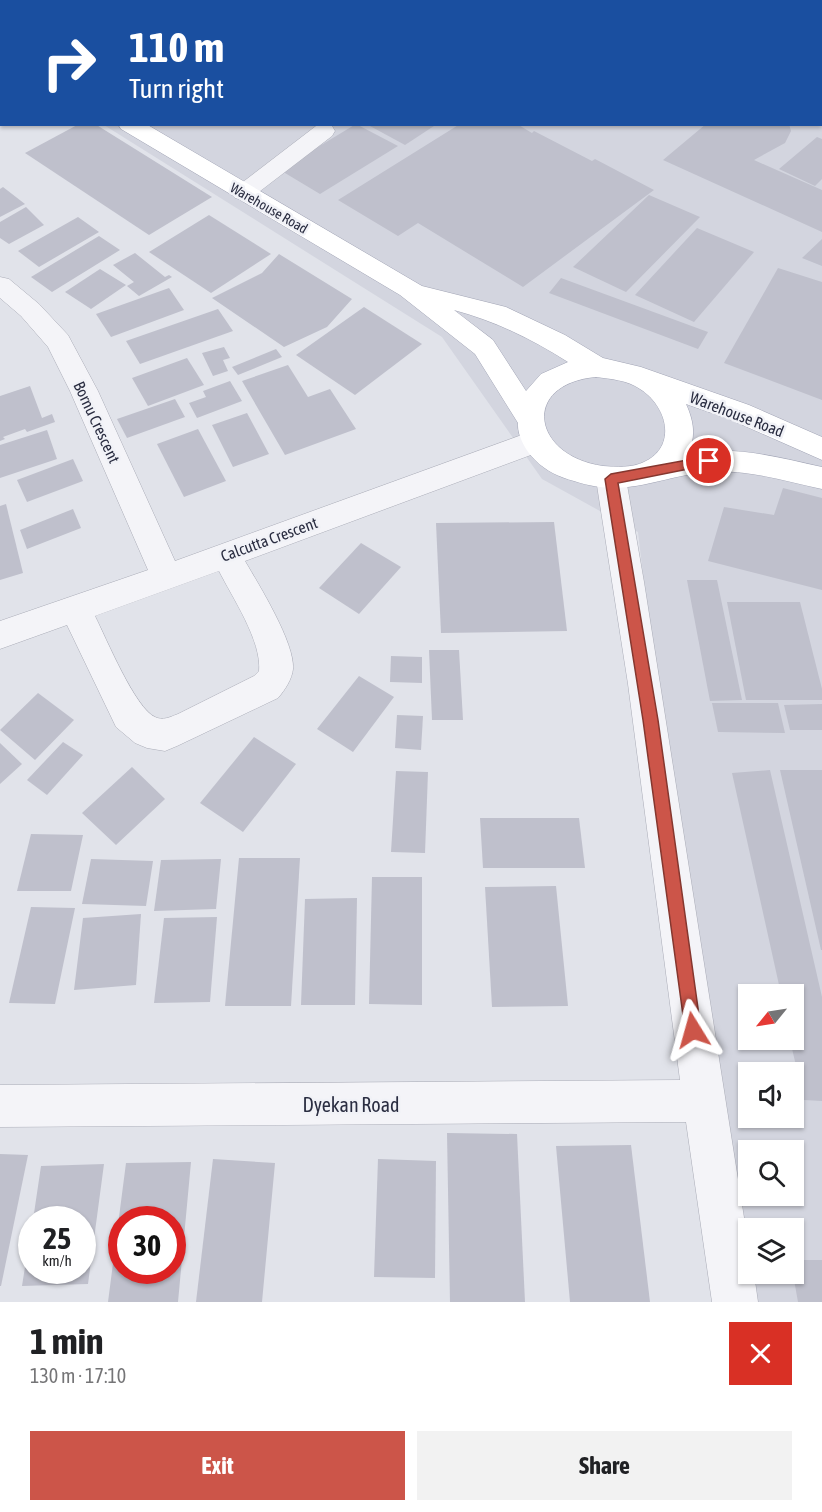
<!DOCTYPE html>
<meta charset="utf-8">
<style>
body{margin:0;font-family:"Asap Condensed",sans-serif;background:#f2f2f2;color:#202124;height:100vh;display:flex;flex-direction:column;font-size:22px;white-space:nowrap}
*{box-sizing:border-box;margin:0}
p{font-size:20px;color:#757577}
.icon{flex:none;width:33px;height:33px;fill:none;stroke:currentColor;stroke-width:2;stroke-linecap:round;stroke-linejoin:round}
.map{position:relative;height:1302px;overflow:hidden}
.panel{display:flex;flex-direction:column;background:#fff;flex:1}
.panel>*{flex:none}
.hud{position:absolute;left:0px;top:0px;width:822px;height:126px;box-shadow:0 2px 4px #0004;background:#1a4fa0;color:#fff;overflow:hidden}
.needle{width:39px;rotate:240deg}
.fabs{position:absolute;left:738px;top:984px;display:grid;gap:12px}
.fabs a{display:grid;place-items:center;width:66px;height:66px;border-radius:0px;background:#fff;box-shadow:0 2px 4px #0004;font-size:30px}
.speed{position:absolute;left:18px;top:1206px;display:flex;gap:12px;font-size:30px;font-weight:700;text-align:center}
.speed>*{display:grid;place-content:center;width:78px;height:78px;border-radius:50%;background:#fff;box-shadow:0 2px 4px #0004;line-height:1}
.speed small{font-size:15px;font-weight:400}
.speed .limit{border:9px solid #d22;background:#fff;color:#111}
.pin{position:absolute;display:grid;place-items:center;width:51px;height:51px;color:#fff;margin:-26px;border:3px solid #fff;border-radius:50%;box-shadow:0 2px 6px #0007}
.me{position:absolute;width:66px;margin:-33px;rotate:352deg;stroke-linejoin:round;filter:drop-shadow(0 0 4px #0008)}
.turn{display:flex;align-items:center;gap:21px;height:126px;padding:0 30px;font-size:27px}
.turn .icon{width:78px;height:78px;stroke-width:2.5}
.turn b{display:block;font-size:42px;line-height:51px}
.round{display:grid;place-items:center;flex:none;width:63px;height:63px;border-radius:0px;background:#f2f2f2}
.headline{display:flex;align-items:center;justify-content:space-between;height:102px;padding:0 30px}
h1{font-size:36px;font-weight:700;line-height:45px}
.action{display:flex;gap:12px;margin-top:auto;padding:12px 30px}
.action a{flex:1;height:69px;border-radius:0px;background:#cc5549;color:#fff;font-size:24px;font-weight:700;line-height:69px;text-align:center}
.action a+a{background:#f2f2f2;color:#202124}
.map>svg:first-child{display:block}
</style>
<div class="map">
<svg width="822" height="1302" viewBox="0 0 822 1302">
<rect width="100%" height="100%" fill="#e1e3ea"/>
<path fill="#d3d5df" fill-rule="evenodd" d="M0,0H822V1302H729L638,532L542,479L442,337L104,125L820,124V2H2L1,60ZM748,994H794V1040H748ZM748,1072H794V1118H748ZM748,1150H794V1196H748ZM748,1228H794V1274H748Z"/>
<g fill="#bfc0cc" fill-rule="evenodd">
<path d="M79,124H95L212,197L149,235L25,153Z"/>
<path d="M356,124L398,146L320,194L280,170Z"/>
<path d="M373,124H437L405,145L370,126Z"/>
<path d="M460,124H517L532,133L534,131L592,161L595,159L654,190L523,287L418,223L398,236L338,200Z"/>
<path d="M706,124H789L791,131L785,143L754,160L822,190V232L663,160Z"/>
<path d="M817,137L822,139V179L815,186L779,169Z"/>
<path d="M3,187L25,204L0,217V189Z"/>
<path d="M649,195L700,217L626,292L573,267Z"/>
<path d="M26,207L44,225L9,244L0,238V222Z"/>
<path d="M209,215L271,254L211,293L149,252Z"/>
<path d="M78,217L99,232L39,267L18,251Z"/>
<path d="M697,228L754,252L694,322L635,295Z"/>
<path d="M99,236L120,250L52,292L31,277Z"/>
<path d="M822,239V266L802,258Z"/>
<path d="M135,253L165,277L169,275L172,277L139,296L127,286L134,282L113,265Z"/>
<path d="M279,254L352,299L327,327L284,347L212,298L262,273Z"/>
<path d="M778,268L822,282V400L724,363Z"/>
<path d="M100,269L126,285L91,309L65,292Z"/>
<path d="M561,278L708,332L698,349L549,293Z"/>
<path d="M169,288L184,310L111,337L96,314Z"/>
<path d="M364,307L422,344L355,395L296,355Z"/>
<path d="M218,309L233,331L140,364L126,341Z"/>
<path d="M224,347L230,358L223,360L228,371L213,376L202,353Z"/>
<path d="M276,349L282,357L238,375L232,367Z"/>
<path d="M187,358L204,385L148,406L132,378Z"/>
<path d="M288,365L308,397L330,389L356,429L285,455L242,381Z"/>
<path d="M230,381L242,401L197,418L189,403L206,397L203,391Z"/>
<path d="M30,386L42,418L52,414L55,422L27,432L25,429L3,437L5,439L0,441V396Z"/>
<path d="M175,399L185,417L127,438L117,419Z"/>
<path d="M247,413L269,454L233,467L212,425Z"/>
<path d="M198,429L226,481L184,497L157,444Z"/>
<path d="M47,430L57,459L0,478V445Z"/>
<path d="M73,459L83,481L27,502L17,480Z"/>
<path d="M783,488L822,498V590L708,561L724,507L774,515Z"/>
<path d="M6,504L23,573L0,580V506Z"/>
<path d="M73,509L81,528L27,549L20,530Z"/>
<path d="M554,522L567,631L441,633L436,523Z"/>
<path d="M361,543L401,567L359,614L319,588Z"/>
<path d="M687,580H717L742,700L710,701Z"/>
<path d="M727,602H800L822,689V700H746Z"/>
<path d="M429,650H459L463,720H432Z"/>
<path d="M391,656L422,657V683L390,682Z"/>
<path d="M359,676L394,697L353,752L317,729Z"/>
<path d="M38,693L74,720L35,760L0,730Z"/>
<path d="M712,703H778L785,733L718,732Z"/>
<path d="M822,704V730H790L784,705Z"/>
<path d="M397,715L423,716L421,750L395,748Z"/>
<path d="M254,737L296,764L243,832L200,803Z"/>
<path d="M63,742L83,755L47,795L27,780Z"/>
<path d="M0,743L22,764L0,784Z"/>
<path d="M132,767L165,799L116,845L82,813Z"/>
<path d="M770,770L822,997V1101L804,1100L790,1040H794V994H781L732,773Z"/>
<path d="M780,770H822V950H821Z"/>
<path d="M396,771L428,772L425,853L391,852Z"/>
<path d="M480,818H579L585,868H483Z"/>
<path d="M31,834L83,835L71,891H17Z"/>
<path d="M239,858H300L291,1006H225Z"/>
<path d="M91,859L153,861L146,906L82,904Z"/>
<path d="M221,859L216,909L154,911L161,860Z"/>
<path d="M372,877H422V1005L369,1004Z"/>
<path d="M556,886L568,1006L492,1007L485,887Z"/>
<path d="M357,898L355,1005H301L305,899Z"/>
<path d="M31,907L75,908L55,1004L9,1003Z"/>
<path d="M141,914L136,985L74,990L83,918Z"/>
<path d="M217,917L210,1002L154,1003L164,918Z"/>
<path d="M447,1133L517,1134L525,1302H450Z"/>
<path d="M631,1145L650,1302H570L556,1146Z"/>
<path d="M0,1154L28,1155L1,1286H0Z"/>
<path d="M213,1159L275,1163L262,1302H196Z"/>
<path d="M378,1159L436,1161L435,1278L374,1277Z"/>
<path d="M191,1162L178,1302H108L126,1163ZM122,1220H172V1270H122Z"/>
<path d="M104,1164L88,1284L22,1286L30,1235L32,1270H82V1220H33L41,1166Z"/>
<path d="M794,1260H822V1302H798L793,1274Z"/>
</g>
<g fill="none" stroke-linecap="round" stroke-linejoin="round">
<g stroke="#aaacb7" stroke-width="1">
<g id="minor">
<path d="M421,0H442L443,2H422Z"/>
<path d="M462,0H485L461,2Z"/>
<path d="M578,0H599L600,2H579Z"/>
<rect x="820" y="90" width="2" height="13"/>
<path d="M324,124L332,126L335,131L332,136L251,198L243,200L235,198L231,193L235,188L316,126Z"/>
<path d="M0,277L9,279L39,304L68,335L98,391L175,561L527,433L537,430L547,433L551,441L547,449L245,561C259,585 295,643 293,669C292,679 285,690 278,698L177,746L165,751L147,748L135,743L116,727L67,625L0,649V621L148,570L70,391L48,347L21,316L0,298ZM219,571C232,597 262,641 259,671L254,676L178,714C170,717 163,721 155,717C135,708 106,638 95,616Z"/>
<path d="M611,468L621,471L626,479L644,582L748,1243V1274H754L758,1302H712L686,1122L0,1127V1085L680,1080L628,684L596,479L601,471Z"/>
</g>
</g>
<g stroke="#a1a4b5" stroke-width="1">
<g id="major">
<rect x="0" y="41" width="2" height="13"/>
<path d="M118,124H146L422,286L506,307L565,335L603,358L641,367L749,405L822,437V460L729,419L686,404C694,422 696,436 688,454C734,445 777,457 822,467V489C785,481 747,469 709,472C658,476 628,499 574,481C559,477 546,471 535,460C526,451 517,436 518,423L475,354L400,295L121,129ZM454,310C495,321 532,339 568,362L541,374L526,391L493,340ZM596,377C611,379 627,380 640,389C667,406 678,446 644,462C632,468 616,467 603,466C532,456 520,384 596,377Z"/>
</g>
</g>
<use href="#minor" fill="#f4f4f8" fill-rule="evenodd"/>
<use href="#major" fill="#fff" fill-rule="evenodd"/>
</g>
<path fill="#cc5549" stroke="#85372f" stroke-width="1.5" d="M709,456L715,461L713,464L618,483L658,720L701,1030L699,1036L693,1039L687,1036L685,1030L643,720L605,479L611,474Z"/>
<g text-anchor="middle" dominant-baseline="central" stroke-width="5" stroke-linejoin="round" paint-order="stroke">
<g font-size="14" fill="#2a2d41" stroke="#f1f2f7">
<text transform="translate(269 208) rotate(30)">Warehouse Road</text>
</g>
<g font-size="16" fill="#2a2d41" stroke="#f1f2f7">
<text transform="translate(737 414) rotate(21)">Warehouse Road</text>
<text transform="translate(97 422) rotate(65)">Bornu Crescent</text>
<text transform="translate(269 539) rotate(-20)">Calcutta Crescent</text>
</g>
<g font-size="20" fill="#2a2d41" stroke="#f1f2f7">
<text x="351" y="1104">Dyekan Road</text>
</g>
</g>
</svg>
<div class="fabs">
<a><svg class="needle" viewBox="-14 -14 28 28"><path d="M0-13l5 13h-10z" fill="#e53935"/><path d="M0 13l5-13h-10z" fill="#757577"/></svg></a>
<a><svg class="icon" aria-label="sound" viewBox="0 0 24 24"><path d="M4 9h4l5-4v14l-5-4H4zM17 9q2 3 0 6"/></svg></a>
<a><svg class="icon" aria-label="search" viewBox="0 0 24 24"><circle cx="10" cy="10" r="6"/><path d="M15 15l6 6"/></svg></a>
<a><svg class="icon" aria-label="layers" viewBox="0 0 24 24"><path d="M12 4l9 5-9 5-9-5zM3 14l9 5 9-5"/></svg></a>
</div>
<div class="speed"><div>25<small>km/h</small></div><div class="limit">30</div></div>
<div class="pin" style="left:709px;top:461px;background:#d93025"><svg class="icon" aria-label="arrive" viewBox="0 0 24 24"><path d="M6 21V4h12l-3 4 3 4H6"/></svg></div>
<svg class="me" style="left:693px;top:1030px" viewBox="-20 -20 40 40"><path d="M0-17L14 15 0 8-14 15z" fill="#cc5549" stroke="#fff" stroke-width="4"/></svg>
<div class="hud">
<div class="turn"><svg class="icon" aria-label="right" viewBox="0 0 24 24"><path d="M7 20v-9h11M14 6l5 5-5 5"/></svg><div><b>110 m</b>Turn right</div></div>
</div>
</div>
<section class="panel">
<div class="headline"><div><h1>1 min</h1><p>130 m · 17:10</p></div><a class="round" style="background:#d93025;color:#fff"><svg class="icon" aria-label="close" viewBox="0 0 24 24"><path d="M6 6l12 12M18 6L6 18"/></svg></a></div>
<div class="action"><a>Exit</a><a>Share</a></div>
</section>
